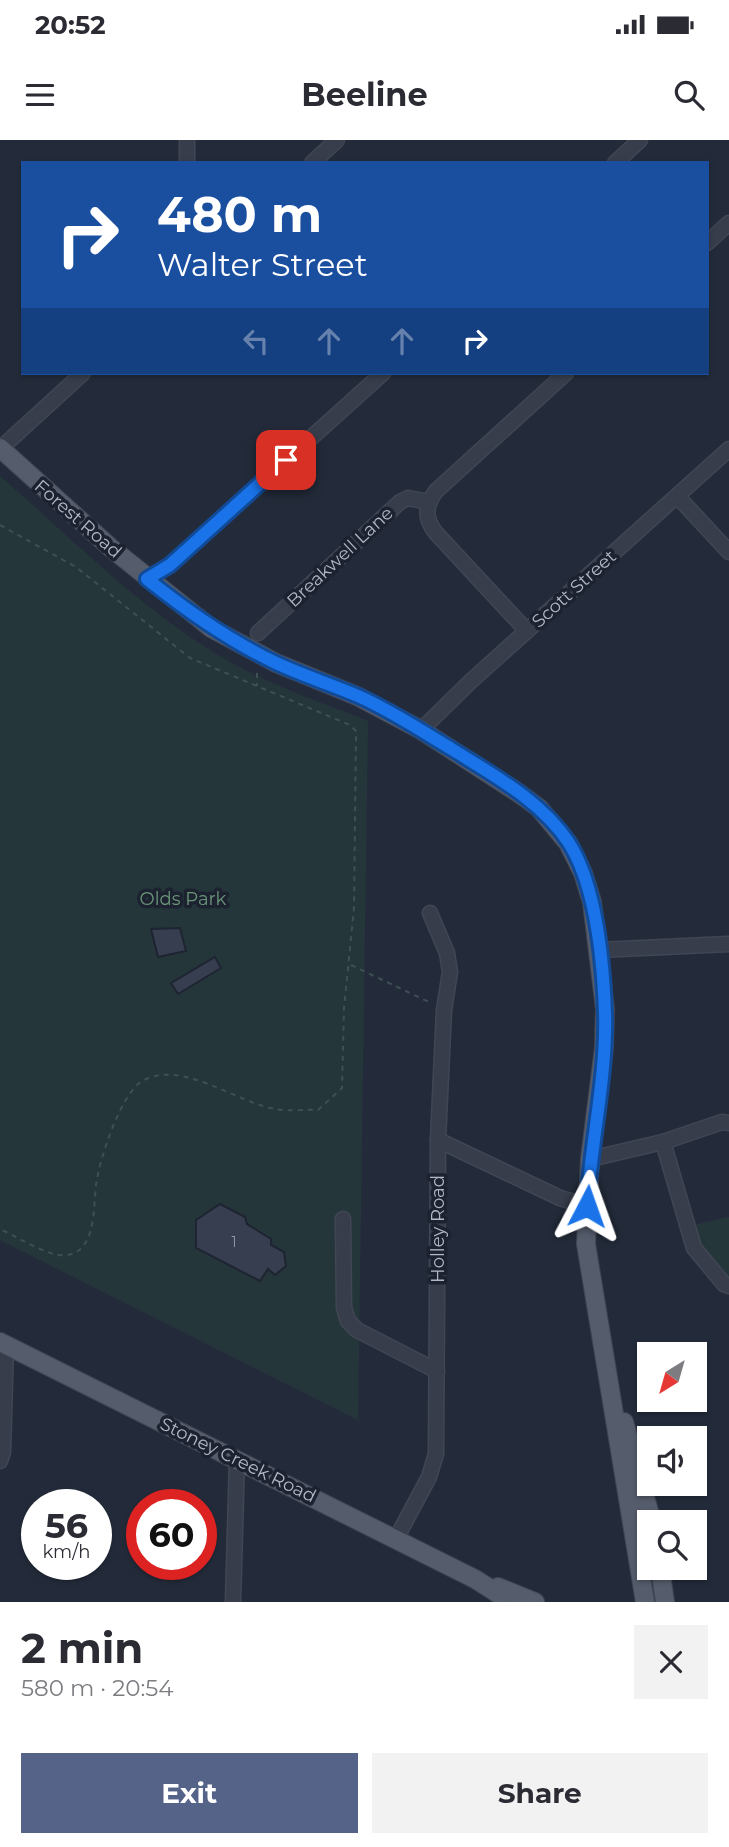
<!DOCTYPE html>
<meta charset="utf-8">
<style>
body{margin:0;font-family:Montserrat,sans-serif;background:#f2f2f3;color:#2b2b33;height:100vh;display:flex;flex-direction:column;font-size:26px;white-space:nowrap}
*{box-sizing:border-box;margin:0}
p{font-size:23px;color:#7c7c81}
.icon{flex:none;width:38px;height:38px;fill:none;stroke:currentColor;stroke-width:2;stroke-linecap:round;stroke-linejoin:round}
.map{position:relative;height:1462px;overflow:hidden}
.panel{display:flex;flex-direction:column;background:#fff;flex:1}
.panel>*{flex:none}
.hud{position:absolute;left:21px;top:21px;width:688px;height:214px;border-radius:0px;box-shadow:0 2px 5px #0004;background:#1a4fa0;color:#fff;overflow:hidden}
.needle{width:46px;rotate:217deg}
.controls{position:absolute;left:637px;top:1202px;display:grid;gap:14px}
.controls a{display:grid;place-items:center;width:70px;height:70px;border-radius:0px;background:#fff;box-shadow:0 2px 5px #0004;font-size:35px}
.speed{position:absolute;left:21px;top:1349px;display:flex;gap:14px;font-size:35px;font-weight:700;text-align:center}
.speed>*{display:grid;place-content:center;width:91px;height:91px;border-radius:50%;background:#fff;box-shadow:0 2px 5px #0004;line-height:1}
.speed small{font-size:18px;font-weight:400}
.speed .limit{border:10px solid #d22;background:#fff;color:#111}
.pin{position:absolute;display:grid;place-items:center;width:60px;height:60px;color:#fff;margin:-30px;border-radius:14px;box-shadow:0 4px 10px #0006}
.me{position:absolute;width:77px;margin:-38px;rotate:4deg;stroke-linejoin:round;filter:drop-shadow(0 0 5px #0008)}
.turn{display:flex;align-items:center;gap:24px;height:147px;padding:0 21px;font-size:32px}
.turn .icon{width:91px;height:91px;stroke-width:2.5}
.turn b{display:block;font-size:49px;line-height:60px}
.lanes{display:flex;align-items:center;height:66px;padding:0 21px;background:#0003;justify-content:center;gap:35px;direction:ltr}
.lanes .off{opacity:.35}
.round{display:grid;place-items:center;flex:none;width:74px;height:74px;border-radius:0px;background:#f2f2f3}
.headline{display:flex;align-items:center;justify-content:space-between;height:119px;padding:0 21px}
h1{font-size:42px;font-weight:700;line-height:52px}
.button{display:flex;gap:14px;margin-top:auto;padding:14px 21px}
.button a{flex:1;height:80px;border-radius:0px;background:#566389;color:#fff;font-size:28px;font-weight:700;line-height:80px;text-align:center}
.button a+a{background:#f2f2f3;color:#2b2b33}
.status{display:flex;justify-content:space-between;align-items:center;height:49px;padding:0 35px;background:#fff;direction:ltr}
.status svg{height:19px;fill:currentColor}
header{display:flex;justify-content:space-between;align-items:center;height:91px;padding:0 21px;background:#fff;font-size:32px;font-weight:700}
.map>svg:first-child{display:block}
</style>
<div class="status"><b>20:52</b><svg viewBox="0 0 49 12"><path d="M0 12V9h3v3zM5 12V6h3v6zM10 12V3h3v9zM15 12V0h3v12zM26 1h20v11H26zM47 4h2v5h-2z"/></svg></div>
<header><svg class="icon" aria-label="menu" viewBox="0 0 24 24"><path d="M4 6h16M4 12h16M4 18h16"/></svg>Beeline<svg class="icon" aria-label="search" viewBox="0 0 24 24"><circle cx="10" cy="10" r="6"/><path d="M15 15l6 6"/></svg></header>
<div class="map">
<svg width="729" height="1462" viewBox="0 0 729 1462">
<rect width="100%" height="100%" fill="#232b3a"/>
<g fill="#25363b">
<path d="M0,336C77,403 157,486 249,532C287,551 328,565 368,581L358,1280L0,1100Z"/>
<path d="M729,1077V1139L699,1107L692,1085Z"/>
</g>
<g fill="#363e50" stroke="#1e2431" stroke-width="2">
<path d="M180,788L186,811L158,817L151,789Z"/>
<path d="M215,817L221,828L178,854L171,843Z"/>
<path d="M220,1064L245,1077L247,1084L271,1099V1105L284,1112L286,1126L275,1135L268,1129L260,1141L196,1108V1080Z"/>
</g>
<g fill="none" stroke-linecap="round" stroke-linejoin="round">
<g stroke="#404654" stroke-width="17">
<g id="minor">
<path d="M187,23V0"/>
<path d="M312,23L337,0"/>
<path d="M615,23L640,0"/>
<path d="M707,103L729,83"/>
<path d="M0,309L83,233"/>
<path d="M678,357L729,412"/>
<path d="M147,439L170,425L383,233"/>
<path d="M527,491L436,393C424,378 425,366 436,351L566,233"/>
<path d="M258,493L400,362L408,358L429,362"/>
<path d="M421,590L471,541L729,309"/>
<path d="M599,810L729,804"/>
<path d="M438,1000L560,1058L587,1066"/>
<path d="M663,1002L694,1108L724,1144L729,1146"/>
<path d="M590,1019L663,1002L722,982L729,983"/>
<path d="M343,1079L344,1168L348,1181L357,1190L437,1231"/>
<path d="M0,1321L3,1312L6,1205"/>
<path d="M396,1399L429,1337L436,1314L438,1000L444,870L450,832L447,813L430,773"/>
<path d="M233,1462L237,1319"/>
</g>
</g>
<g stroke="#404654" stroke-width="20">
<g id="major">
<path d="M0,308L111,408L211,488L276,523L357,556L421,590L520,654L539,668L568,703L583,733L592,762L605,869L604,908L590,1019L586,1104L645,1462"/>
<path d="M0,1202L475,1439L511,1462"/>
<path d="M624,1282L652,1382"/>
<path d="M660,1428L665,1462"/>
<path d="M498,1447L535,1462"/>
</g>
</g>
<g stroke="#3e5054" stroke-width="2" stroke-dasharray="5 5" stroke-linecap="butt">
<path d="M0,385L76,427L190,518L350,585L356,591L354,768L344,868L342,948L318,970C305,969 289,972 275,969C236,962 182,920 144,940C121,951 99,1021 96,1045C93,1069 97,1119 59,1115C43,1113 15,1096 0,1089"/>
<path d="M257,533V546"/>
<path d="M351,825L431,863"/>
</g>
<use href="#minor" stroke="#373d4b" stroke-width="14"/>
<use href="#major" stroke="#555c6b" stroke-width="18"/>
</g>
<g fill="none" stroke-linecap="round" stroke-linejoin="round">
<g stroke="#114b97" stroke-width="18">
<path id="route" d="M286,320L170,425L147,439C187,471 228,500 274,522C301,535 330,544 358,556C390,570 420,590 450,608C491,634 541,660 569,703C596,746 603,820 605,872C607,936 591,1001 587,1066"/>
</g>
<use href="#route" stroke="#1a73e8" stroke-width="12"/>
</g>
<g text-anchor="middle" dominant-baseline="central" stroke-width="7" stroke-linejoin="round" paint-order="stroke">
<g font-size="14" fill="#9198a7">
<text x="234" y="1102">1</text>
</g>
<g font-size="18" fill="#b2b8c6" stroke="#1c222f">
<text transform="translate(78 379) rotate(41)">Forest Road</text>
<text transform="translate(340 417) rotate(-43)">Breakwell Lane</text>
<text transform="translate(574 449) rotate(-42)">Scott Street</text>
<text transform="translate(438 1089) rotate(-90)">Holley Road</text>
<text transform="translate(238 1320) rotate(26)">Stoney Creek Road</text>
</g>
<g font-size="18" fill="#6a9679" stroke="#1c222f">
<text x="183" y="759">Olds Park</text>
</g>
</g>
</svg>
<div class="controls">
<a><svg class="needle" viewBox="-14 -14 28 28"><path d="M0-13l5 13h-10z" fill="#e53935"/><path d="M0 13l5-13h-10z" fill="#7c7c81"/></svg></a>
<a><svg class="icon" aria-label="sound" viewBox="0 0 24 24"><path d="M4 9h4l5-4v14l-5-4H4zM17 9q2 3 0 6"/></svg></a>
<a><svg class="icon" aria-label="search" viewBox="0 0 24 24"><circle cx="10" cy="10" r="6"/><path d="M15 15l6 6"/></svg></a>
</div>
<div class="speed"><div>56<small>km/h</small></div><div class="limit">60</div></div>
<div class="pin" style="left:286px;top:320px;background:#d93025"><svg class="icon" aria-label="arrive" viewBox="0 0 24 24"><path d="M6 21V4h12l-3 4 3 4H6"/></svg></div>
<svg class="me" style="left:587px;top:1066px" viewBox="-20 -20 40 40"><path d="M0-17L14 15 0 8-14 15z" fill="#1a73e8" stroke="#fff" stroke-width="4"/></svg>
<div class="hud">
<div class="turn"><svg class="icon" aria-label="right" viewBox="0 0 24 24"><path d="M7 20v-9h11M14 6l5 5-5 5"/></svg><div><b>480 m</b>Walter Street</div></div>
<div class="lanes"><svg class="icon off" aria-label="left" viewBox="0 0 24 24"><path d="M17 20v-9H6M10 6l-5 5 5 5"/></svg><svg class="icon off" aria-label="ahead" viewBox="0 0 24 24"><path d="M12 20V5M6 11l6-6 6 6"/></svg><svg class="icon off" aria-label="ahead" viewBox="0 0 24 24"><path d="M12 20V5M6 11l6-6 6 6"/></svg><svg class="icon" aria-label="right" viewBox="0 0 24 24"><path d="M7 20v-9h11M14 6l5 5-5 5"/></svg></div>
</div>
</div>
<section class="panel">
<div class="headline"><div><h1>2 min</h1><p>580 m · 20:54</p></div><a class="round"><svg class="icon" aria-label="close" viewBox="0 0 24 24"><path d="M6 6l12 12M18 6L6 18"/></svg></a></div>
<div class="button"><a>Exit</a><a>Share</a></div>
</section>
